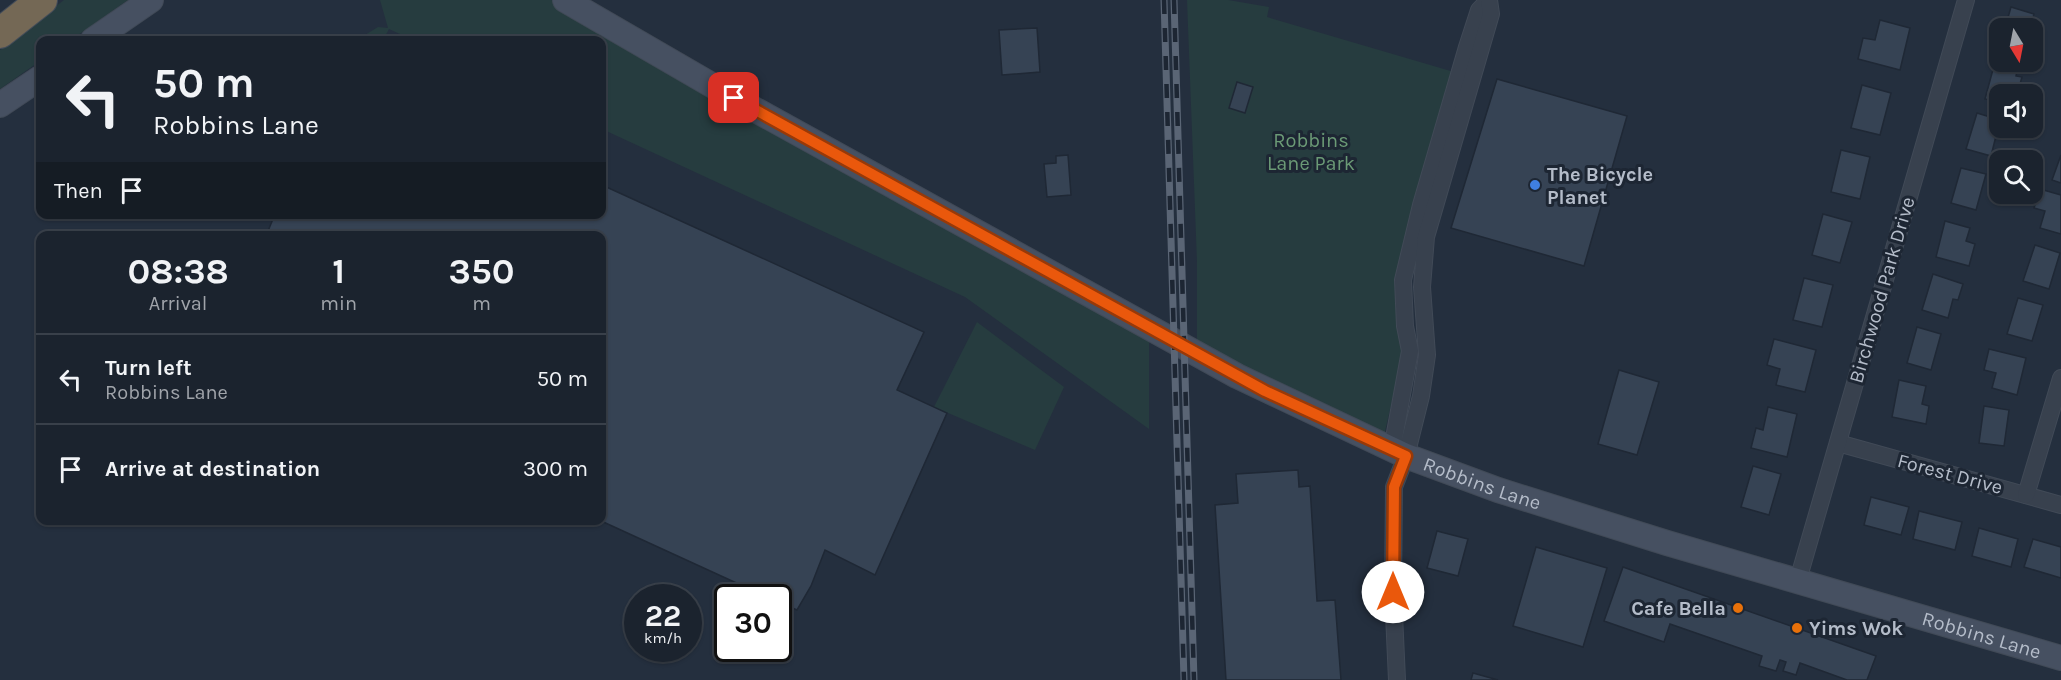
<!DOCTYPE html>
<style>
body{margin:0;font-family:Karla,sans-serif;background:#242b36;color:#f1f3f6;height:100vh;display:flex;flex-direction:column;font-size:22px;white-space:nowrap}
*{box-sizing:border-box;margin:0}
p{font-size:20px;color:#a0a4aa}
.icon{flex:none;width:33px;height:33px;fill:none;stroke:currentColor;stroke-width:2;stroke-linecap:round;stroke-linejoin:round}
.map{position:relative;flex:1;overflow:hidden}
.panel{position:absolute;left:36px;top:231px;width:570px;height:294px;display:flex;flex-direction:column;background:#1b232e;border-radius:12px;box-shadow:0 2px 4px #0004,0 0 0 2px #39404a}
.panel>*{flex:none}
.banner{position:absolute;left:36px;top:36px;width:570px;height:183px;border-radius:12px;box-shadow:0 2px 4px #0004,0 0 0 2px #39404a;background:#1b232e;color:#f1f3f6;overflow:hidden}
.needle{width:39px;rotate:170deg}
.controls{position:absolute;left:1989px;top:18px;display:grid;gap:12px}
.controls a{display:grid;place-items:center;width:54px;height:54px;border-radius:12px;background:#1b232e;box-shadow:0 2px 4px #0004,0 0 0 2px #39404a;font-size:30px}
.speed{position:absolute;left:624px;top:584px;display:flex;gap:12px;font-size:30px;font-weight:700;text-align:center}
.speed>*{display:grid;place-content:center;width:78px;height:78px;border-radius:50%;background:#1b232e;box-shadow:0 2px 4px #0004,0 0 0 2px #39404a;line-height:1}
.speed small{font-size:15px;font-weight:400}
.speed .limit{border:3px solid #111;border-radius:9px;background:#fff;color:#111}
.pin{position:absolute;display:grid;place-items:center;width:51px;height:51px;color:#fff;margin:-26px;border-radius:12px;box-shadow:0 3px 9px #0006}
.me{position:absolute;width:66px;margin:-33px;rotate:0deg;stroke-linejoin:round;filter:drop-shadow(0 0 4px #0008)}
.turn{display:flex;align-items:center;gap:21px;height:126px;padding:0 18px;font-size:27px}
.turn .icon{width:78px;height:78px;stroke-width:2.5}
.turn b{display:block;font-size:42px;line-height:51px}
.then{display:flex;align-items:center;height:57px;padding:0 18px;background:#0003;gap:12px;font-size:22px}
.eta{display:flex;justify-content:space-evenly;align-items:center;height:102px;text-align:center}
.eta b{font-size:36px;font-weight:700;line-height:42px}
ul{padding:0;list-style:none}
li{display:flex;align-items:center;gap:18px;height:90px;padding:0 18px;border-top:2px solid #39404a}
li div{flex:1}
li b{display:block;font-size:22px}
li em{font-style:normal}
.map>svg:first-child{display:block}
</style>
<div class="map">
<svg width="2061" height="680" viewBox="0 0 2061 680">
<rect width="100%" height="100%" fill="#242f3e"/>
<g fill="#263c3f">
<path d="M64,0H128L71,40H40V61L0,89V50Z"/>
<path d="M380,0H561L1149,327V429L965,297L602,129V40H413L389,29L383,40H357L378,27L388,28Z"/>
<path d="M1187,0H1228L1269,7L1267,17L1454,72L1397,278L1403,354L1382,444L1197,354V262Z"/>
<path d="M977,322L1064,387L1035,450L934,407Z"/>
</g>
<g fill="#364354" stroke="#1f2835" stroke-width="1.5">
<path d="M2011,7L2034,14L2030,28H2005Z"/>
<path d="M1880,20L1910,28L1900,70L1858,59L1863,38L1875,40Z"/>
<path d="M1037,28L1040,72L1002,75L999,30Z"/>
<path d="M2032,31L2041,33L2035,54L2032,53Z"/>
<path d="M1995,62L2018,67L2016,76L2022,77L2017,94H2000V102L1985,99Z"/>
<path d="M1497,79L1627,116L1584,266L1451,228Z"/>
<path d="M1237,82L1253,87L1245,113L1229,108Z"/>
<path d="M1862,85L1891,93L1880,135L1851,128Z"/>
<path d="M1977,113L2000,120L1991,156L1966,149Z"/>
<path d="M1841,150L1870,157L1860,199L1831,192Z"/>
<path d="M1068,155L1071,195L1047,197L1044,164L1056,163V156Z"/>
<path d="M2061,155V183L2052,180Z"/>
<path d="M1961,168L1986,174L1976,210L1951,203Z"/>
<path d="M602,185L924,332L897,390L947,413L875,575L825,550L811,586L797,610L778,602V597H767L599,520H602V236H266L275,214H602Z"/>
<path d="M2040,189L2061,195V234L2040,228L2045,211L2034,208Z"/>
<path d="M1823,214L1852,222L1840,263L1812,255Z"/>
<path d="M1945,221L1970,228L1966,241L1975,244L1969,266L1936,257Z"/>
<path d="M2035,245L2060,253L2049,289L2023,281Z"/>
<path d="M1933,274L1963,284L1958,300L1953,299L1948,318L1922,310Z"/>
<path d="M1804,278L1833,285L1822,327L1793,320Z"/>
<path d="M2018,298L2043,305L2032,341L2007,334Z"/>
<path d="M1917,327L1941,334L1931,370L1907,363Z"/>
<path d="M1774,339L1816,350L1805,392L1776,385L1780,369L1767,365Z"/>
<path d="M1989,349L2026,358L2017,395L1992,388L1996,373L1984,370Z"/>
<path d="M1619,370L1659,382L1637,455L1598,444Z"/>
<path d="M1899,380L1926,386L1922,404L1929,406L1926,424L1892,417Z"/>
<path d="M1984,406L2009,410L2004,446L1979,443Z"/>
<path d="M1768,407L1797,414L1787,457L1751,448L1756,428L1763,430Z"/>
<path d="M1753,466L1781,474L1769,515L1741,507Z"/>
<path d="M1298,470L1299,487L1310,486L1317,601L1335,600L1341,680H1226L1215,505L1238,503L1236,474Z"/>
<path d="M1871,497L1909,507L1901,535L1864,525Z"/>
<path d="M1919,511L1962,522L1955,550L1913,539Z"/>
<path d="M1979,528L2018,539L2011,567L1972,556Z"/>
<path d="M1437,531L1468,539L1458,576L1427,568Z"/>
<path d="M2033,539L2061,547V578L2024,567Z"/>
<path d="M1536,547L1607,568L1583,647L1513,626Z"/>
<path d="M1623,567L1876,656L1867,680H1847L1800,663L1796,675L1783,671L1786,662L1780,660L1776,671L1759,666L1762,656L1670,624L1664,642L1604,621Z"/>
<path d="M1473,673L1498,680H1471Z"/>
</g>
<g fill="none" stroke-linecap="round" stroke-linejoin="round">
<g stroke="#414a57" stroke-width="18">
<g id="street">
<path d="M1838,443L2061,505"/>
<path d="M1392,449L1410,351L1405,326L1403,280L1421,205L1467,47L1479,10L1489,0"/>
<path d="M2026,495L2061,378"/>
<path d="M1798,580L1966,0"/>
<path d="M1397,680L1393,592L1394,487L1406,456L1421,396L1427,355L1422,287L1426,237L1491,14L1489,0"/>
</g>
</g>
<g stroke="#414a57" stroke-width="26">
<g id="secondary">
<path id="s1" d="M565,0L734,98L1237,376L1406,456L1498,490L1667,543L2061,658"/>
<path d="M93,40L151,0"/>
<path d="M0,105L40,78"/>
</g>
</g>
<g stroke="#434c59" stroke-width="32">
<path id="highway" d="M0,33L42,0"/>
</g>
<use href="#street" stroke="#38414e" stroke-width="16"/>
<use href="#secondary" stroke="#465061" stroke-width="24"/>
<use href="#highway" stroke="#746855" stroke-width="30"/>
<g stroke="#5a6575" stroke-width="7">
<g id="rail">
<path d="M1164,0L1184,680"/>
<path d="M1174,0L1194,680"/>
</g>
</g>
<use href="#rail" stroke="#1d2633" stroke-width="4.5" stroke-dasharray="14" stroke-linecap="butt"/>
</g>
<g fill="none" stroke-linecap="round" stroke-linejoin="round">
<g stroke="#983908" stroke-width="15">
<path id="route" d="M734,98L1265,391L1406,456L1394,487L1393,592"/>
</g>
<use href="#route" stroke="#ea580c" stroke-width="10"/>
</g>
<circle fill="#3f7fe0" stroke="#1d2633" stroke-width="2" cx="1535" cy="185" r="6"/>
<g fill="#e8710a" stroke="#1d2633" stroke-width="2">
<circle cx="1738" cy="608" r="6"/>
<circle cx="1797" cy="628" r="6"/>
</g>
<g text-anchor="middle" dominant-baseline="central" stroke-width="6" stroke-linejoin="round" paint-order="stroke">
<g font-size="20" fill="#6b9a76" stroke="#1d2633">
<text x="1311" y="140">Robbins<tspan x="1311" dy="23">Lane Park</tspan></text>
</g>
<g font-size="20" font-weight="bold" fill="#b4bcc9" stroke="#1d2633" text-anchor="start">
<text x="1547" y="174">The Bicycle<tspan x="1547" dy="23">Planet</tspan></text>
<text x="1726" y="608" text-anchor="end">Cafe Bella</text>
<text x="1809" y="628">Yims Wok</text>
</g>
<g font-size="20" fill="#b4bcc9" stroke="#1d2633">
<text transform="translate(1882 290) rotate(-74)">Birchwood Park Drive</text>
<text transform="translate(1950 474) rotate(15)">Forest Drive</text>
<text stroke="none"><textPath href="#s1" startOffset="1038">Robbins Lane</textPath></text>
<text stroke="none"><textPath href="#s1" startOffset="1560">Robbins Lane</textPath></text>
</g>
</g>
</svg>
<div class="controls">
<a><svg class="needle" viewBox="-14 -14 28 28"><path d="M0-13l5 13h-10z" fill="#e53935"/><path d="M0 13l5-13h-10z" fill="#a0a4aa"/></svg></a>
<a><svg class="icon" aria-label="sound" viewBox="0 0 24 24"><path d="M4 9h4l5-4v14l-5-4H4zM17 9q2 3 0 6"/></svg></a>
<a><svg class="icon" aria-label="search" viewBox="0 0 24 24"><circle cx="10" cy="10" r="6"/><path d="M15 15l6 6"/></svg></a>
</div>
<div class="speed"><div>22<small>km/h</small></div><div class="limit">30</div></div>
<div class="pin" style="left:734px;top:98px;background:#d93025"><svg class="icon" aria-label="arrive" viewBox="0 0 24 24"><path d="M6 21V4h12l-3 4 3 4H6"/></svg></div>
<svg class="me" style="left:1393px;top:592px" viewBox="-20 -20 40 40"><circle r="19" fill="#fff"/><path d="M0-13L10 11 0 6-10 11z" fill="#ea580c"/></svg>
<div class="banner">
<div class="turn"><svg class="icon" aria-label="left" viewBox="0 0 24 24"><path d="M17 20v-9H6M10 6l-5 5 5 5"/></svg><div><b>50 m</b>Robbins Lane</div></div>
<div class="then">Then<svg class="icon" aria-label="arrive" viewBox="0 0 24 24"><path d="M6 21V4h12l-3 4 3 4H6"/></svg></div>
</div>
<section class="panel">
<div class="eta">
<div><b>08:38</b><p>Arrival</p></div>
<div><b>1</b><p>min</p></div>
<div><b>350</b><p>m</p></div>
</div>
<ul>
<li><svg class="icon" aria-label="left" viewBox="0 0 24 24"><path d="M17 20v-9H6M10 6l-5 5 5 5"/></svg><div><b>Turn left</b><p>Robbins Lane</p></div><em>50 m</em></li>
<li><svg class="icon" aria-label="arrive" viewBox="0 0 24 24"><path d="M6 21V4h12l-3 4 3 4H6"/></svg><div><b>Arrive at destination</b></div><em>300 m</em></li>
</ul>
</section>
</div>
